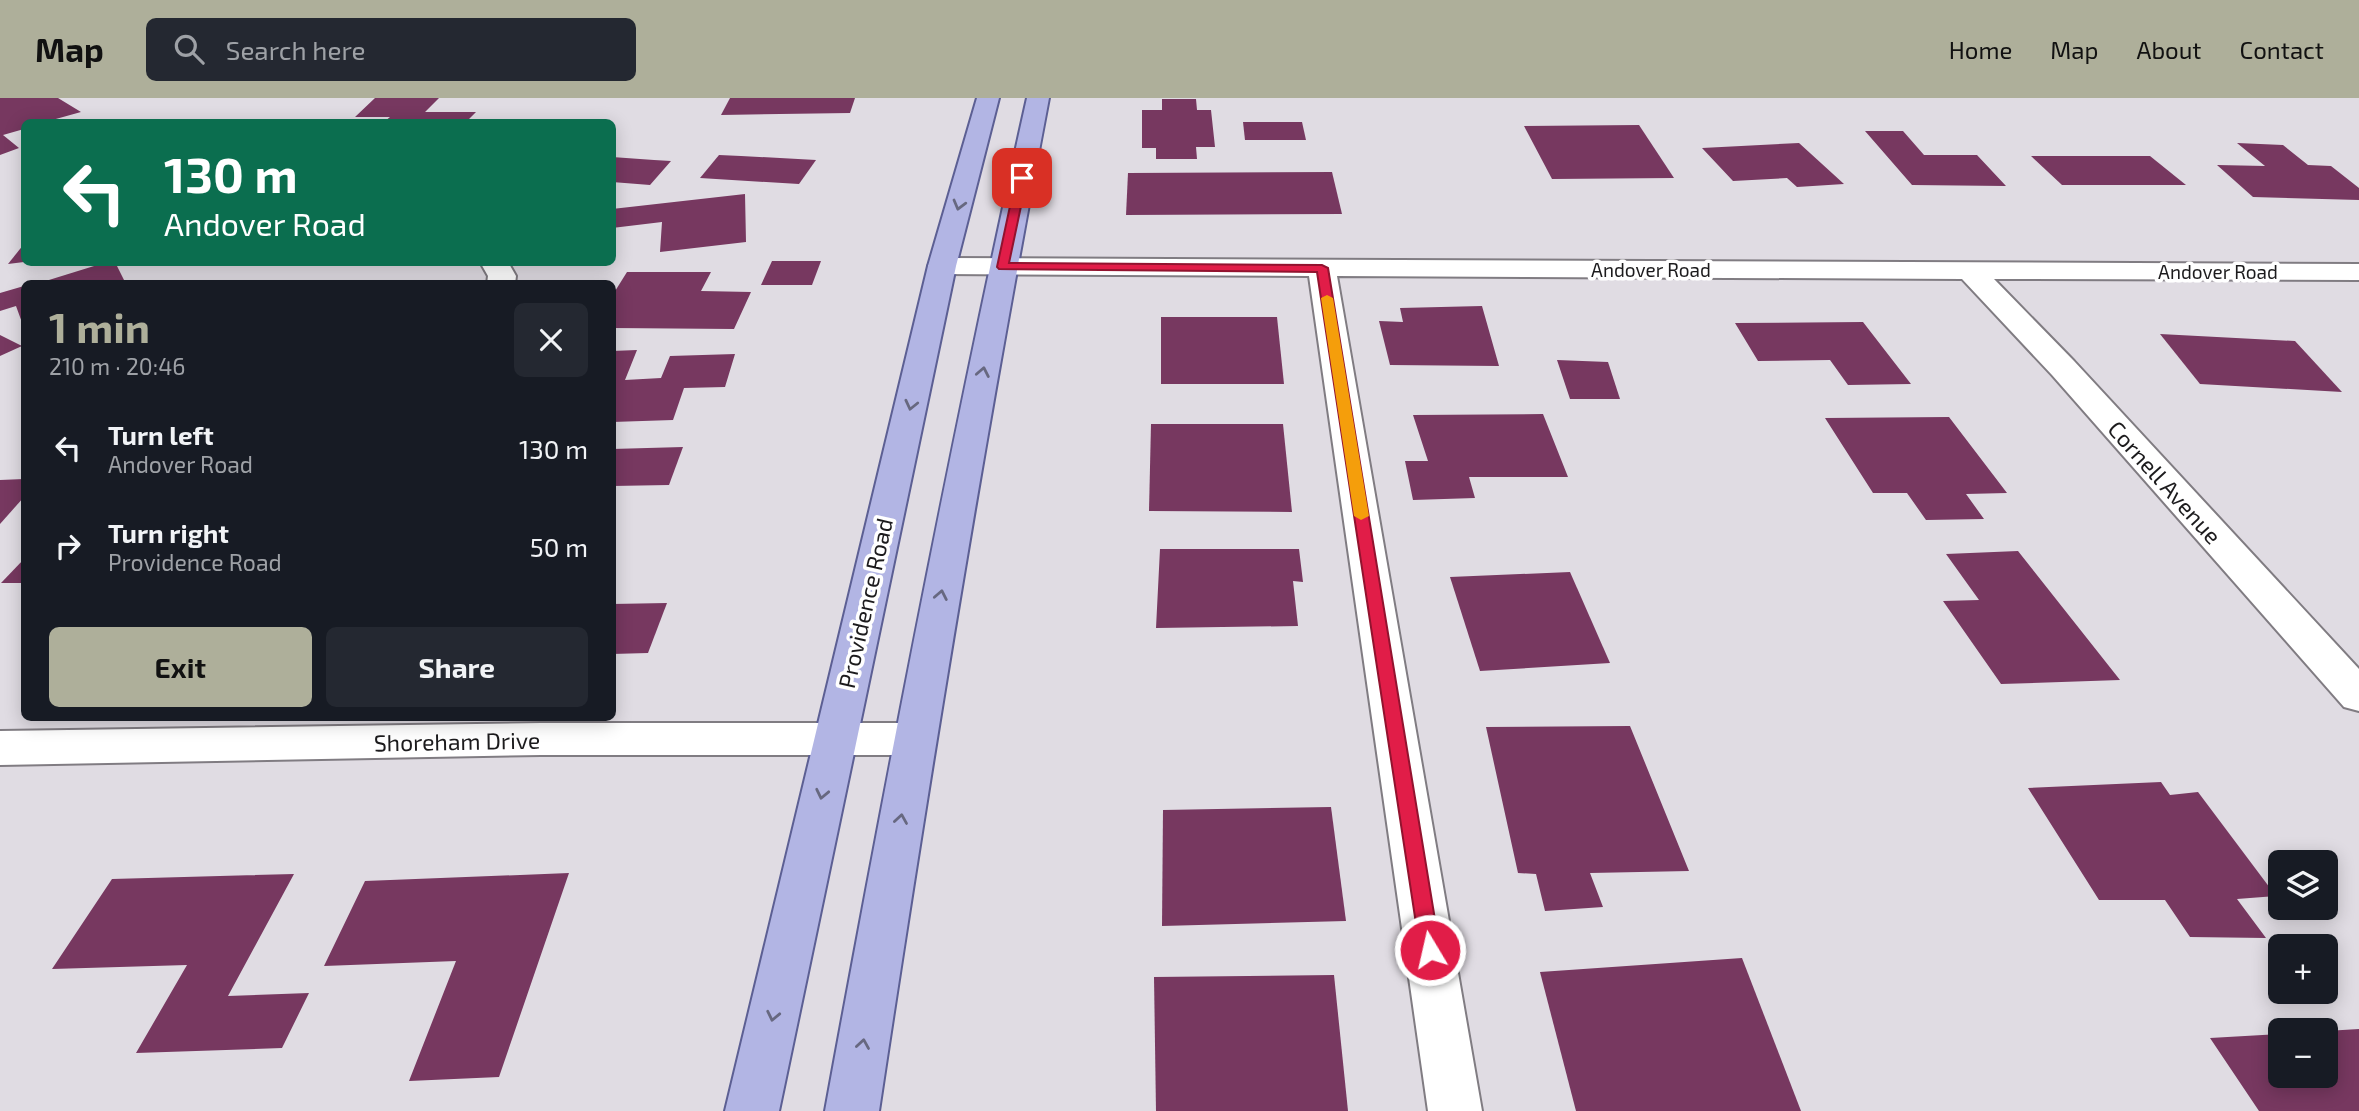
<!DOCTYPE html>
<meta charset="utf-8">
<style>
body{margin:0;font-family:"Exo 2",sans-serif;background:#242831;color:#f1f3f6;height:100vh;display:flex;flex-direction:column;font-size:26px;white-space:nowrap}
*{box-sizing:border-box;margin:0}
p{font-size:23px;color:#9ea1a6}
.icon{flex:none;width:38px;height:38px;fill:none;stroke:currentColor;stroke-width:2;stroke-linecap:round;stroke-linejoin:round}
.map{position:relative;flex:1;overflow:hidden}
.drawer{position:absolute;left:21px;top:182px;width:595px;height:441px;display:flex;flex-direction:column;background:#171b24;border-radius:10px;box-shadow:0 4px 18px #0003}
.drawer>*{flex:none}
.top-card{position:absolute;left:21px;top:21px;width:595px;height:147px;border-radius:10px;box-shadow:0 4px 18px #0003;background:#0b6e4f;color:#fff;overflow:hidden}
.buttons{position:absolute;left:2268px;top:752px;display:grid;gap:14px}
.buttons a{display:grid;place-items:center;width:70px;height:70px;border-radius:10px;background:#171b24;box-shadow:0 4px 18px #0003;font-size:35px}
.pin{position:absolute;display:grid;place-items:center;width:60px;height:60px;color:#fff;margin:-30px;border-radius:14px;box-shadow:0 4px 10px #0006}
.me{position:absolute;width:77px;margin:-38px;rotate:351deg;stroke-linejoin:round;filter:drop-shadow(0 0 5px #0008)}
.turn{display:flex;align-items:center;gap:24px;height:147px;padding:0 28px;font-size:32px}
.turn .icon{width:91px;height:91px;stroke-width:2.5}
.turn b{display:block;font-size:49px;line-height:60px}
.round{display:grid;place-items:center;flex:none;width:74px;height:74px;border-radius:10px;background:#242831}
.overview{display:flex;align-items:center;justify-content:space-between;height:119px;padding:0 28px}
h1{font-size:42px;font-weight:700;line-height:52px;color:#aeaf9a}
.button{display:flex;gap:14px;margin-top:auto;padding:14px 28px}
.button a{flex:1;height:80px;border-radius:10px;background:#aeaf9a;color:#111;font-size:28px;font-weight:700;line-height:80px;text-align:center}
.button a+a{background:#242831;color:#f1f3f6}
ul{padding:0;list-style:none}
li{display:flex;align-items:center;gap:21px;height:98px;padding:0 28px}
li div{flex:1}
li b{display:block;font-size:26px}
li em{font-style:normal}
header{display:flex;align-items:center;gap:42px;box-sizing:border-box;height:98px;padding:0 35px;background:#aeaf9a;color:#111}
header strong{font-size:33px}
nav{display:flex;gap:38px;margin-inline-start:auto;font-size:24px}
.search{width:490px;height:63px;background:#242831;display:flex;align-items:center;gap:18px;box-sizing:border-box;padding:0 24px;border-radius:10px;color:#9ea1a6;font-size:26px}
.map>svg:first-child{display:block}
</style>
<header>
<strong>Map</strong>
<div class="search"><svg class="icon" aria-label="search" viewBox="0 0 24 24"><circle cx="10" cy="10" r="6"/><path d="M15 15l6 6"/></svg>Search here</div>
<nav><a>Home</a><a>Map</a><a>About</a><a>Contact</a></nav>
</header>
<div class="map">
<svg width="2359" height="1013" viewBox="0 0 2359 1013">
<rect width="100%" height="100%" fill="#e0dce3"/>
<g fill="#773860">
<path d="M0,0H58L81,14L45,24H24V31L3,37L19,50L0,57Z"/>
<path d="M375,0H439L425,14H476L469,21H486L483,24H384L390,19H355Z"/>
<path d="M730,0H855L850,15L721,17Z"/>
<path d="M1162,1H1196L1197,12H1211L1215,49H1196L1197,61H1156V50H1142V12H1162Z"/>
<path d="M1243,24H1302L1306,42H1245Z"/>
<path d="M1639,27L1674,80L1552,81L1524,28Z"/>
<path d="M1865,33H1903L1924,57H1977L2006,88L1912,87Z"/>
<path d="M1799,45L1844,86L1797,89L1787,80L1733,83L1702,50Z"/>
<path d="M2237,45L2283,47L2308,67L2331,68L2359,90V102L2253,99L2217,67L2265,68Z"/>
<path d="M719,57L741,58L816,62L799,86L700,80Z"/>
<path d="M2031,58H2150L2186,87H2062Z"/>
<path d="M612,59L654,62L671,63L650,87L612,84Z"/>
<path d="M1332,74L1342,116L1126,117L1128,75Z"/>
<path d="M745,96L746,144L660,154L662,124L612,130V111Z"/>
<path d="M24,146V164L8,166Z"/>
<path d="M772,163H821L812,187H761Z"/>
<path d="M107,164H115L126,186H36Z"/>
<path d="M627,174H711L701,193L751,194L734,231L612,230V198Z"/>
<path d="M24,188V230L16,208L0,213V195Z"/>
<path d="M1482,208L1499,268L1390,267L1379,223L1403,224L1400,210Z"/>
<path d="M1161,219H1277L1284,286H1161Z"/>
<path d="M1863,224L1911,286L1848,287L1830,262L1758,263L1735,225Z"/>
<path d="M2160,236L2295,243L2342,294L2200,286Z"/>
<path d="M0,237L22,248L0,258Z"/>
<path d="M637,252L625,282L661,280L670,258L735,256L725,289L684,290L673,322L612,324V253Z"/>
<path d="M1557,262L1608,264L1620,301H1570Z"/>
<path d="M1543,316L1568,379H1469L1475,400L1413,402L1405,363H1428L1413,317Z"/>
<path d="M1949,319L2007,395L1966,396L1984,421L1926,422L1907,395H1873L1825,320Z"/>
<path d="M1151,326H1283L1292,414L1149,413Z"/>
<path d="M683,349L669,387L612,388V351Z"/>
<path d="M24,381V399L0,426V382Z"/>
<path d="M1160,451H1299L1303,484L1293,483L1298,528L1156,530Z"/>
<path d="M2018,453L2120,582L2001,586L1943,503L1979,502L1946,456Z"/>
<path d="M24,461V485H1Z"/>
<path d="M1570,474L1610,565L1480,573L1450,479Z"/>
<path d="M667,505L648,555L612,556V506Z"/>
<path d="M1630,628L1689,773L1590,775L1603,809L1545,813L1536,776L1518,775L1486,629Z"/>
<path d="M2161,684L2170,697L2198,694L2276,798L2237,801L2266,840L2190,839L2165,802H2099L2028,690Z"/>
<path d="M1331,709L1346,823L1162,828L1163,712Z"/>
<path d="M569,775L499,979L409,983L456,863L324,868L365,783Z"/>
<path d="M294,776L228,898L309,895L282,950L136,955L187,867L52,871L112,781Z"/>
<path d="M1742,860L1801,1013H1576L1540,874Z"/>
<path d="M1334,877L1348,1013H1156L1154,879Z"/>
<path d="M2359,931V1013H2259L2210,940L2280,936V978H2326V933Z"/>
</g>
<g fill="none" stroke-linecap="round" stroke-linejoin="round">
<g stroke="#807c82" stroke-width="4">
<g id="minor">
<path d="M942,160L2359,166V182L1994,181L2074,263L2359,571V613L2344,609L2052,277L1962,181L1337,178L1482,1013H1428L1309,178L942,176L932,174L928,168L932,162Z"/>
<path d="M480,164H508L516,178L515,186H487L488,178Z"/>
<path d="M541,625H914L929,629L935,641L929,653L914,657H541L0,667V633Z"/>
</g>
</g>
<g stroke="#5c5f93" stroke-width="4">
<g id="primary">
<path d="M977,0H999L956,168L779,1013H725L928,168Z"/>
<path d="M1027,0H1049C985,336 930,674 879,1013H825C887,674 952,336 1027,0Z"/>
</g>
</g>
<use href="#minor" fill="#fff" fill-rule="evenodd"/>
<use href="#primary" fill="#b2b5e4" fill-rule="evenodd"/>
</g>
<defs><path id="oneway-chevron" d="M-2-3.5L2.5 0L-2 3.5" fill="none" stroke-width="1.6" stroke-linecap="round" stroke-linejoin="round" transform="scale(1.75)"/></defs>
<g stroke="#676880">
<use href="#oneway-chevron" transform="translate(959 107) rotate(105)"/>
<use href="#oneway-chevron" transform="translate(983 274) rotate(-79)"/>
<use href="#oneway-chevron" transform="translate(911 307) rotate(103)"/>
<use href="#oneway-chevron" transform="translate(941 497) rotate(-79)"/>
<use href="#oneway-chevron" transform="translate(822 696) rotate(102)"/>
<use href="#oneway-chevron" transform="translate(901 721) rotate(-81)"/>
<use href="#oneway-chevron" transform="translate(773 918) rotate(102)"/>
<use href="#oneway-chevron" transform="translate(863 946) rotate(-81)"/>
</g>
<path fill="#e11d48" stroke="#92132f" stroke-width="2" d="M1022,76L1027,80L1009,165L1322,167L1328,170L1440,852L1437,858L1430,861L1423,858L1420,852L1317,174L999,171L997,169L1016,80Z"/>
<path fill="#f59e0b" d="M1327,197L1333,200L1369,418L1361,422L1354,418L1321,200Z"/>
<g text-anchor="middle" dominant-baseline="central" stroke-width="7" stroke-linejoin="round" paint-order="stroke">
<g font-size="19" fill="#1c1b1d" stroke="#fff">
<text x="1651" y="171">Andover Road</text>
<text x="2218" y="173">Andover Road</text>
</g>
<g font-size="23" fill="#1c1b1d" stroke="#fff">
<text transform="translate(2165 384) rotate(48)">Cornell Avenue</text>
<text transform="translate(865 505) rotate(-77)">Providence Road</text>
<text transform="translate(457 643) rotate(-1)">Shoreham Drive</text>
</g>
</g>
</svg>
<div class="buttons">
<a><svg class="icon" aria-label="layers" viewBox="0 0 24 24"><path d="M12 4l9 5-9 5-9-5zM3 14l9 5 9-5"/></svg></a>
<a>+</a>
<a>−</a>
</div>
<div class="pin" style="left:1022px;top:80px;background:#d93025"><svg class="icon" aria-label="arrive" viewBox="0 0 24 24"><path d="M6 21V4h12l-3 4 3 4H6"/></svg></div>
<svg class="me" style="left:1430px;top:852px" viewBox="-20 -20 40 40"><circle r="17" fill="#e11d48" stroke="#fff" stroke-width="3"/><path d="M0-11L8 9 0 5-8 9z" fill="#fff"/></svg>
<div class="top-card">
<div class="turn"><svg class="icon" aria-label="left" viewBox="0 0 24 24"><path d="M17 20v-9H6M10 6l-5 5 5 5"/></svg><div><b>130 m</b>Andover Road</div></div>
</div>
<section class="drawer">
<div class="overview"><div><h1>1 min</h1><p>210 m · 20:46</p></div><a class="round"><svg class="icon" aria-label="close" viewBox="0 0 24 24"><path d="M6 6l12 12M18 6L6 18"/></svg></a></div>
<ul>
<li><svg class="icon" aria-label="left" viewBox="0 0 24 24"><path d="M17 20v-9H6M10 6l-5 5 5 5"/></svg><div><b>Turn left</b><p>Andover Road</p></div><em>130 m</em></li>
<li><svg class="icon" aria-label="right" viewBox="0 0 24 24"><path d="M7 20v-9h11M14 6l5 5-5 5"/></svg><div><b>Turn right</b><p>Providence Road</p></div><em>50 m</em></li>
</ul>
<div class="button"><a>Exit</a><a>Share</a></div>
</section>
</div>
